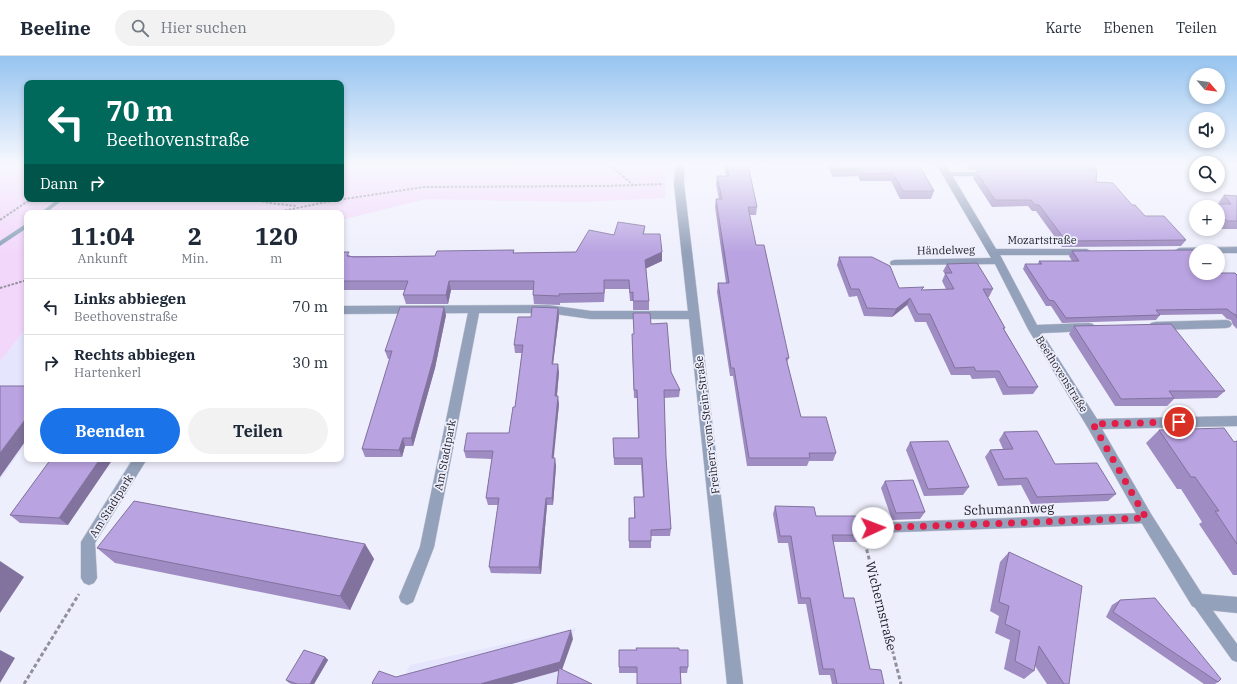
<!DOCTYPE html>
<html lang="de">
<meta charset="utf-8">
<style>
body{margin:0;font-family:"IBM Plex Serif",serif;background:#f2f2f3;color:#1f2937;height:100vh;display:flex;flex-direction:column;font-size:15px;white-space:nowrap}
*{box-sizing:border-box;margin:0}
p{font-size:13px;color:#747a83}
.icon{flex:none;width:22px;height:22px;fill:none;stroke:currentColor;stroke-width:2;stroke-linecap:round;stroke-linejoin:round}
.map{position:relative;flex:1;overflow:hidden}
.sheet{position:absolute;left:24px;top:154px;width:320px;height:252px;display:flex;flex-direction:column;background:#fff;border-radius:8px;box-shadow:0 2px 6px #0003}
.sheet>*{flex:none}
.top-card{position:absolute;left:24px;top:24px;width:320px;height:122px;border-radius:8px;box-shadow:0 2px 6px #0003;background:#00695c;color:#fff;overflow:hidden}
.needle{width:26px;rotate:118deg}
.fabs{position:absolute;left:1189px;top:12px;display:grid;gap:8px}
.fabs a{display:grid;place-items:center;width:36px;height:36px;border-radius:50%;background:#fff;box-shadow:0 2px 6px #0003;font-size:20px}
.pin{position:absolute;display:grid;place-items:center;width:34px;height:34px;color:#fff;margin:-17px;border:2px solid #fff;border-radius:50%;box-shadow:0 1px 4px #0007}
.me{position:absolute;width:44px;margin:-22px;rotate:88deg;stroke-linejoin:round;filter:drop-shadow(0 0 3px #0008)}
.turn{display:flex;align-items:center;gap:14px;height:84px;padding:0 16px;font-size:18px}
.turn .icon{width:52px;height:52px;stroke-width:2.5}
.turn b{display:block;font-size:28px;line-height:34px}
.then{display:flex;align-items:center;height:38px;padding:0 16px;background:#0003;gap:8px;font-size:15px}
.eta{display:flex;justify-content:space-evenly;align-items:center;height:68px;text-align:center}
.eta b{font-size:24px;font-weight:800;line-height:28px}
.cta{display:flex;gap:8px;margin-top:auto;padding:8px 16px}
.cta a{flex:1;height:46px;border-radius:24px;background:#1a73e8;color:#fff;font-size:16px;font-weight:800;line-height:46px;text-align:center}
.cta a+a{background:#f2f2f3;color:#1f2937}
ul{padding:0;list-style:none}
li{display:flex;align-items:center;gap:12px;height:56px;padding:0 16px;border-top:1px solid #e0e1e3}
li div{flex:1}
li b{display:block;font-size:15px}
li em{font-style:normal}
header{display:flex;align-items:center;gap:24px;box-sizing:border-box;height:56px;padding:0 20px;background:#fff;border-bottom:1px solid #e0e1e3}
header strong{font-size:19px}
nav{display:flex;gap:22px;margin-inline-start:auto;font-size:14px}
.search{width:280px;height:36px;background:#f2f2f3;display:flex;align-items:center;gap:10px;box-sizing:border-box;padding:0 14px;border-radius:22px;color:#747a83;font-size:15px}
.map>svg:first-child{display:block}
</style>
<header>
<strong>Beeline</strong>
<div class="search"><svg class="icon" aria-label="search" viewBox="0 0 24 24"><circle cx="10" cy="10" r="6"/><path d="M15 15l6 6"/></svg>Hier suchen</div>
<nav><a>Karte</a><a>Ebenen</a><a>Teilen</a></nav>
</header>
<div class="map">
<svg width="1237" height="628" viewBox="0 0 1237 628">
<rect width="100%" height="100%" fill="#eeeffc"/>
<g fill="#e5e6fe">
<path d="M27,271V386L0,424V305Z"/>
<path d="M576,572L556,628H401L410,609Z"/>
</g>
<path fill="#f3d7fb" d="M0,109H27V143H341V109H667L665,142L581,146L426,143L341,164V157H27V271L2,303L0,304Z"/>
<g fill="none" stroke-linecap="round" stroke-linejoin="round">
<g fill="#8ca3bb" fill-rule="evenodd">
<path d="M58,143H64L46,157H40Z"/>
<path d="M27,167V172L0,190V185Z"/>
</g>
<g stroke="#c8c9d5" stroke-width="1">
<g id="lane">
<path d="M944,116H987L991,118L987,120H944Z"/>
<path d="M1146,457L1150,458L1152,462L1150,466L1146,467L873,477L869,476L867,472L869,468L873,467Z"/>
<path d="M1198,539L1203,541L1237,588V606L1232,604L1193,549L1191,545L1193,541Z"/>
</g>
</g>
<g stroke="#c8c9d5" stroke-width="1">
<g id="street">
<path d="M676,109H684V128L743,628H727L689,263H591L548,257H479L434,491L413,546L407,549L401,546L399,541L420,491L468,257L341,258V250L548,249L591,255H688L674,128Z"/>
<path d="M937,109H946L996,193H1087L1092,196L1087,199H1000L1037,269L1089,267L1093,268L1095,271L1093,274L1089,275L1042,277L1097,363L1237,360V370L1102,373L1151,458L1202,538L1237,541V557L1198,553L1192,550L1141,466L1088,372L1028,273L995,208L891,209L890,207L891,205L895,204L991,202Z"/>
<path d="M1237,191V197H1218V195H1196V198H1179L1174,195L1179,192Z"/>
<path d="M1226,264L1230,265L1232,268L1230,271L1226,272L1155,274L1151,273L1149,270L1151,267L1155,266Z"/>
<path d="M133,403H147L95,487L97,522L94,527L89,529L84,527L81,522V486Z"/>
</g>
</g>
<g stroke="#91919c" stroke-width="2" stroke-dasharray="2.5 1.5" stroke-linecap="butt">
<path d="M606,109L616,114L633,129"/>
<path d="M254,143L269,147L297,150"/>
<path d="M273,157L331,145L424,131L606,130L663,128"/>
<path d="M0,164L31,143"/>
<path d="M0,232L27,224"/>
</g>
<g stroke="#91919c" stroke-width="3" stroke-dasharray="4 2.5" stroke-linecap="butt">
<path d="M865,487L901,628"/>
<path d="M24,628L79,538"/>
</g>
<use href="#lane" fill="#94a1ba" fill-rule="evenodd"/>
<use href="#street" fill="#94a1ba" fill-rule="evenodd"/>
</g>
<g fill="#9f8cc2">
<path d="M724,109H748L757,151L756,159H750L756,189L789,302L787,306L801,361L836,397L833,405H809L807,410H747L733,320H730L717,236L718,227H726L715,151L716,143H719L716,128L717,120H726Z"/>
<path d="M827,109H919L934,135L931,143H900L891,125H860L858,120L833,121Z"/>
<path d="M965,109H1097L1095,114L1096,126L1132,149L1145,160L1186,184L1181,190L1062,191L1036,155H1032L1028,150L992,151L973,122L976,115H1089L1088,114H968Z"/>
<path d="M1224,139L1237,140V173H1221L1218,169V151H1209L1211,148H1220L1219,146Z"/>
<path d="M645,170L644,178L662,196V205L646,212L649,245V254H633V245H630L629,233H605L604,246L560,247V249L534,248L533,239V234H451L448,248H406L403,239L405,234H341V196L351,200H435L514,194V197L576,196L614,179Z"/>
<path d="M1072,195L1196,217L1237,219V273L1233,269L1231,264L1227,263L1222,258L1160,259L1156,264L1062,267L1051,250H1046L1023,213L1025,208H1038L1039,205H1072L1069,200Z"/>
<path d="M839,201L899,232L923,234L946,233L942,225L945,218L943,215L947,208L993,233L989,241H988L1005,272L1004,273L1038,331L1033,338L1003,339L995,322L972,323L970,319H951L926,266H915L907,249L892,261L864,260L857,240L849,241L837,209Z"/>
<path d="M558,252L559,260L553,308L559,316L557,340L559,348L553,402L556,410L553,449H547L541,518L491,517L489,511L498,449H488L486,442L492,403L466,402L464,395L509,377L515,351L522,297H515L514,289L531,261Z"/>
<path d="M633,257L651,268L671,316L680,334L679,341L664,342L666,401L671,473L670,480H651V492H629V462H634V441H643L641,409H614L613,382H638L637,342H634L632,286V278H634Z"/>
<path d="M446,259L435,312L413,390H405L402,401H365L362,393L390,303H388L385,295Z"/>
<path d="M1074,270L1225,335L1217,342L1174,343L1167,350H1115L1069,278Z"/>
<path d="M1159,374L1234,386L1237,385V519H1233L1199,468L1202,466L1181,433H1177L1146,387Z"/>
<path d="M1004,376L1055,408L1116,438L1108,445L1031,448L1021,429L998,430L985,401L990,394L1003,393L999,384Z"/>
<path d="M910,386L969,431L963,439L924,440L906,394Z"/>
<path d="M51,403L68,469L20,467L10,459Z"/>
<path d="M885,425L925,456L920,463L892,464L881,432Z"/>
<path d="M775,450L816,460L860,479L857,486H833L844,542L870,613L884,628H832L830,619H819L806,548H798L788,487H778L773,458Z"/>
<path d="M365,488L374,503L350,554L115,507L97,492Z"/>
<path d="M1009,496L1069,628H1047L1035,610L1034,615L1024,623L1004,613L1010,584L995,577L999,560L990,555L1000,506Z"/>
<path d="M1120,544L1218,626L1215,628H1204L1106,561L1112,549Z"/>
<path d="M619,594H679L688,611L687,617H681V628H637V617H619Z"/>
<path d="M325,601L328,604L314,628H292L289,627L286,624Z"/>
</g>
<g fill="#82729e">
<path d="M662,196V205L645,213V204Z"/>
<path d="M449,225L451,234L448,248L446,239Z"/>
<path d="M910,242L907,249L892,261L896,253Z"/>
<path d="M444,251L446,259L435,312L413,390L411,382Z"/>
<path d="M558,252L559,260L552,316V308Z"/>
<path d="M558,308L559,316L556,348L555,340Z"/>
<path d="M558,340L559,348L553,410L552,402Z"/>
<path d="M27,361V383L0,421V397Z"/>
<path d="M403,382L405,390L402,401L399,394Z"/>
<path d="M555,402L556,410L553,449L552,442Z"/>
<path d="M100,403H113L68,469L59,462Z"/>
<path d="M546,442L547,449L541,518L539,511Z"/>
<path d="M365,488L374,503L350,554L340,540Z"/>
<path d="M0,505L24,521L0,557Z"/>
<path d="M571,574L573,583L562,614L512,628H480Z"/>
<path d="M0,594L15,602L0,627Z"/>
<path d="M325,601L328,604L314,628H310Z"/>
</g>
<g fill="#b9a3e1" stroke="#82729e">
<path d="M726,109H748L757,151H748L756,189H764L789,302H786L801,361H826L836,397H809L810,402H749L734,312H731L718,227H729L716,143H722L717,120H729Z"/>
<path d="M833,109H919L934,135H903L893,117L863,118L860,113H835Z"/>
<path d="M1097,113L1096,126L1113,127L1132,149H1135L1145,160H1164L1186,184L1066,185L1039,149H1035L1031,144H995L976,115H1092Z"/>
<path d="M1224,139L1237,140V165H1227L1218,156V151H1214L1211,148H1231Z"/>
<path d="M618,166L645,170L643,178H660L662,196L645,204L649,245H633V236L630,237L629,224H604V237L559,238V240L533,239L534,225H449L446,239H403L408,225H341V196H349L347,200L354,201L435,200L437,195L514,194L513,197L576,196L589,174L614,179Z"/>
<path d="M1194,194L1196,197V217H1218V216L1221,217H1235L1237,219V262L1236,259L1232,257L1227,253L1156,254L1160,259L1066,262L1054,245L1049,244L1025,208H1042L1039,205H1079L1072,195Z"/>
<path d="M839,201H872L890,210L899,232L924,231L921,234L954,233L945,217H952L947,208L977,207L993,233H983L1005,272H1003L1038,331H1008L999,315H976L974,311L955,312L930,258H918L910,242L896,253L867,252L859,233H851Z"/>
<path d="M400,251H444L433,304L411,382H403L399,394L362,393L392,295H385Z"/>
<path d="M532,251L558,252L552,308H558L555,340H558L552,402H555L552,442H546L539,511H489L499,442H486L493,395H464L467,377H509L513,351H515L523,289H514L518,261H531Z"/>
<path d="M633,257H650L651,268L667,267L671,316L680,334H664L666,401L671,473L651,474V485H629V462H635L634,441H644L642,402H614L613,382H639L637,334H634L632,278H634Z"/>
<path d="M1171,268L1225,335H1169L1174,342L1121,343L1074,270Z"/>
<path d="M0,330H27V361L0,397Z"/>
<path d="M1224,372L1234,386L1237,385V488L1215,455H1219L1195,421H1191L1159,374Z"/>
<path d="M1037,375L1055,408L1097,407L1116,438L1037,441L1027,422L1004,423L990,394L1013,393L1004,376Z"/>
<path d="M948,385L969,431L928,433L910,386Z"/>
<path d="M51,403H100L59,462L10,459Z"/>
<path d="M913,424L925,456L896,457L885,425Z"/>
<path d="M134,445L365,488L340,540L97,492Z"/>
<path d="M775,450L814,451L816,460H856L860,479H832L844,542H854L870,613L881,614L884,628H837L834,613H823L810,542H801L791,480H780Z"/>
<path d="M1009,496L1082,530L1069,628H1064L1039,590L1034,615L1015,605L1020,575L1005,568L1009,550L999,546Z"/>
<path d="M1155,542L1221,623L1218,626L1113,556L1120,544Z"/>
<path d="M571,574L560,606L480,628H373L372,627L379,615L396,621Z"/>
<path d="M636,592H679V594H688V611H680L681,628H637V611H619V594H637Z"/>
<path d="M304,594L325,601L310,628H297L286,624Z"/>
<path d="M559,612L592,628H557Z"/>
</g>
<linearGradient id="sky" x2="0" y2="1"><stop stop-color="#96c4f0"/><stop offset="0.55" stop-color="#f7f8fe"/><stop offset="1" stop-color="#f7f8fe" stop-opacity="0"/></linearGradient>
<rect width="1237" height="197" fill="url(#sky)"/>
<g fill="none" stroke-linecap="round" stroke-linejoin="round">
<path stroke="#e11d48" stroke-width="7" stroke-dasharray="0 12.6" d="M873,472L1146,462L1093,368L1179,366"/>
</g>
<g text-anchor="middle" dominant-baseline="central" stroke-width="3.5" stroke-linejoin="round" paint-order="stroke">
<g font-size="11" fill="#1d1d25" stroke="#eeeffc">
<text x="1042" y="184">Mozartstraße</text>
<text transform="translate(946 194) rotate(-1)">Händelweg</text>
<text transform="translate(1062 318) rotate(58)">Beethovenstraße</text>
<text transform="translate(707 369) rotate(-97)">Freiherr-vom-Stein-Straße</text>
<text transform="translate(445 399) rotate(-79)">Am Stadtpark</text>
<text transform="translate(111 450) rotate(-58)">Am Stadtpark</text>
</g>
<g font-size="13" fill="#1d1d25" stroke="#eeeffc">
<text transform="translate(1009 453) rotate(-2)">Schumannweg</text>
<text transform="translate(881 550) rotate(76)">Wichernstraße</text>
</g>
</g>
</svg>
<div class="fabs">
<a><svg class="needle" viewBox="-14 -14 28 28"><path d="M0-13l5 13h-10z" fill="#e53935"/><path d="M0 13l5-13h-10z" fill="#747a83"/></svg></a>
<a><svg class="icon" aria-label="sound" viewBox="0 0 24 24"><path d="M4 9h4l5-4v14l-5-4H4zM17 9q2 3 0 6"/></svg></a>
<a><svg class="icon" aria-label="search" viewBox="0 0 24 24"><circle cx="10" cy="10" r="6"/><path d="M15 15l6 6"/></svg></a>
<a>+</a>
<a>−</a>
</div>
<div class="pin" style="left:1179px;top:366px;background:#d93025"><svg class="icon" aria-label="arrive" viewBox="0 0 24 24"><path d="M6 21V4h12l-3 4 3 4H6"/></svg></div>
<svg class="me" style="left:873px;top:472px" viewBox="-20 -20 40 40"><circle r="19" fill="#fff"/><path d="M0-13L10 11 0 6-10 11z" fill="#e11d48"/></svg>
<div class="top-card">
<div class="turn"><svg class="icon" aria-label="left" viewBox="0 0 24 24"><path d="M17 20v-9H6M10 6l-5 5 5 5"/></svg><div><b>70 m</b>Beethovenstraße</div></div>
<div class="then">Dann<svg class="icon" aria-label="right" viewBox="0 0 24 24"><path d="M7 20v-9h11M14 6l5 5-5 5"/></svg></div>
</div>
<section class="sheet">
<div class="eta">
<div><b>11:04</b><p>Ankunft</p></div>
<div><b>2</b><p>Min.</p></div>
<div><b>120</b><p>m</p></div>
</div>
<ul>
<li><svg class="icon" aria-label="left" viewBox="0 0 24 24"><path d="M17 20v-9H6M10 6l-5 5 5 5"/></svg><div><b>Links abbiegen</b><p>Beethovenstraße</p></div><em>70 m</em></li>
<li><svg class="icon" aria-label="right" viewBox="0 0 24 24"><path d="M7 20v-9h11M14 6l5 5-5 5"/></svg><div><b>Rechts abbiegen</b><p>Hartenkerl</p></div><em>30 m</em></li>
</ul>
<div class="cta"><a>Beenden</a><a>Teilen</a></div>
</section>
</div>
